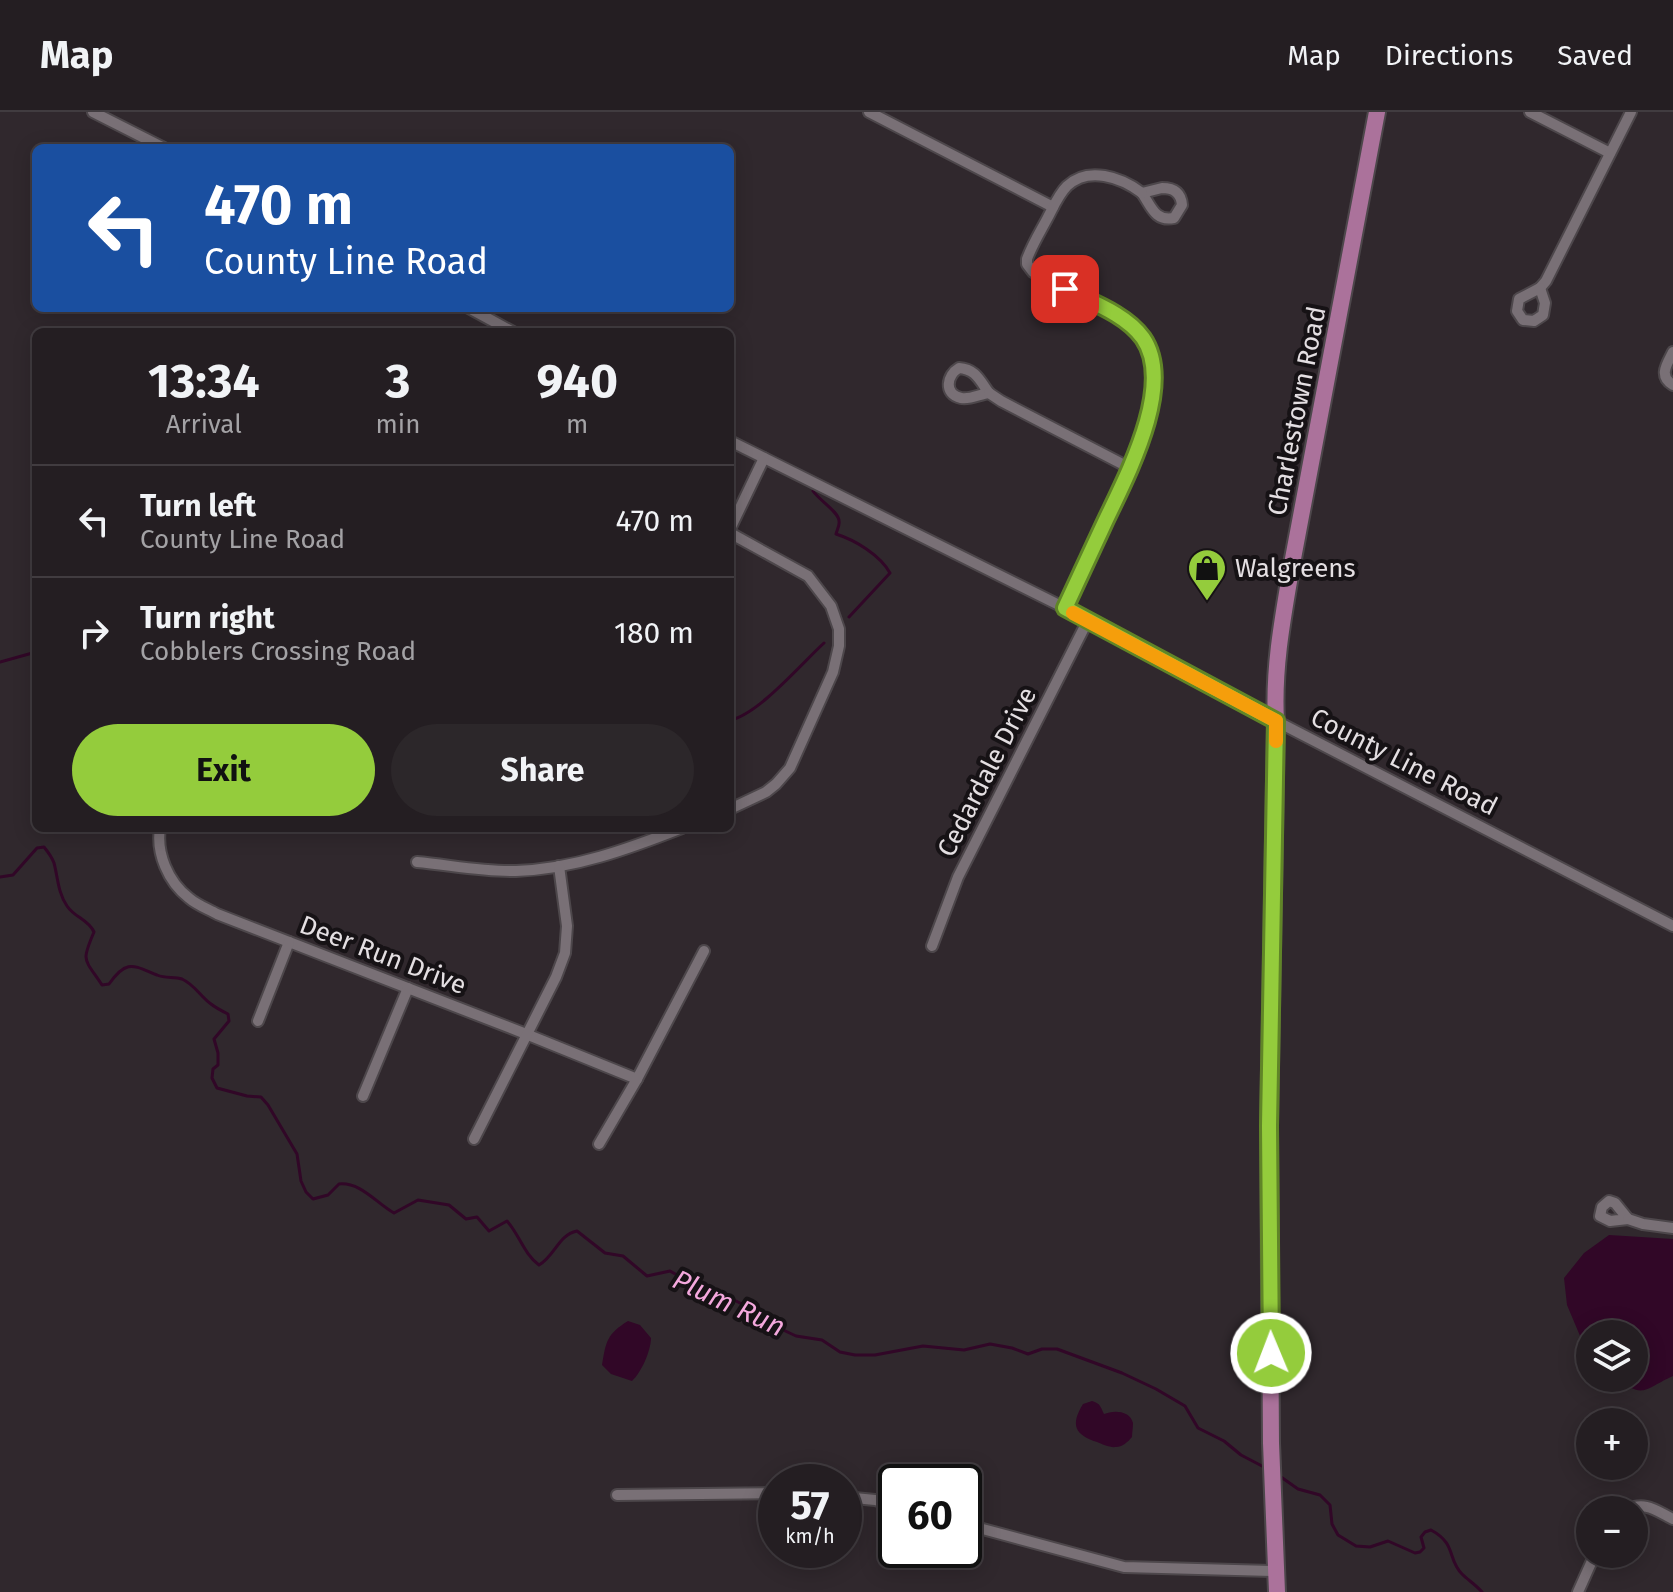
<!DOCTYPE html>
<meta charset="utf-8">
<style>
body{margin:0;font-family:"Fira Sans",sans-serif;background:#2c272a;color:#f1f3f6;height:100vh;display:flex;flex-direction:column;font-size:30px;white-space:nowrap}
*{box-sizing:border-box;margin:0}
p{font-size:26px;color:#a3a2a5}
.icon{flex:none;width:44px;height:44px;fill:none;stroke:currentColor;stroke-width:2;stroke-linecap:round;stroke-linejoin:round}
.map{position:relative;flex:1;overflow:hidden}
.details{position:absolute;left:32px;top:216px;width:702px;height:504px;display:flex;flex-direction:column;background:#241e22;border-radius:12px;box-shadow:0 4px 20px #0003,0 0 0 2px #413c40}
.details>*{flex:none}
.guide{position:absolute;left:32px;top:32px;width:702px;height:168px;border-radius:12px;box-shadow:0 4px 20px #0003,0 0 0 2px #413c40;background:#1a4fa0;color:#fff;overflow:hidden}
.tools{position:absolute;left:1576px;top:1208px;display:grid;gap:16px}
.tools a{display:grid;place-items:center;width:72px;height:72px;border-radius:50%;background:#241e22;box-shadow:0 4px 20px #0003,0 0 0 2px #413c40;font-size:40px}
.speed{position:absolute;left:758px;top:1352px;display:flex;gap:16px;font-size:40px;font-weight:700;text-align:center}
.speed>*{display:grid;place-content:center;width:104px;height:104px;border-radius:50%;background:#241e22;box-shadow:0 4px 20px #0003,0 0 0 2px #413c40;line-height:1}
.speed small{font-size:20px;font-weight:400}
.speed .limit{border:4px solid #111;border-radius:12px;background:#fff;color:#111}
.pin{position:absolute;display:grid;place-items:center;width:68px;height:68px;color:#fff;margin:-34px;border-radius:16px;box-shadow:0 4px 12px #0006}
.me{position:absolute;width:88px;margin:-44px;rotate:359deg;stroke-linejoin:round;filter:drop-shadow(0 0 6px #0008)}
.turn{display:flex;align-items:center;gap:28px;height:168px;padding:0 40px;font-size:36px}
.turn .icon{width:104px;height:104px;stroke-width:2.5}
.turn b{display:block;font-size:56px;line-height:68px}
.eta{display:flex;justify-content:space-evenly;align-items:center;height:136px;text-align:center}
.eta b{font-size:48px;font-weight:700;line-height:56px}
.primary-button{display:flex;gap:16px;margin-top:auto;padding:16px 40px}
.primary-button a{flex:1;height:92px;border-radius:48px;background:#94cc3c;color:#111;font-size:32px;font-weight:700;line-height:92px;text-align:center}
.primary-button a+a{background:#2c272a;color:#f1f3f6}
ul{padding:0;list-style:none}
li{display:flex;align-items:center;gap:24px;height:112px;padding:0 40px;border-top:2px solid #413c40}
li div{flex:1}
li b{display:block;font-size:30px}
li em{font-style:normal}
header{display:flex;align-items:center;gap:48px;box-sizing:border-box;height:112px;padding:0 40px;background:#241e22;border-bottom:2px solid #413c40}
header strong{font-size:38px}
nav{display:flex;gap:44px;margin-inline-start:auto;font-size:28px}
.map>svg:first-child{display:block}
</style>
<header>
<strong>Map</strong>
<nav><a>Map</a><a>Directions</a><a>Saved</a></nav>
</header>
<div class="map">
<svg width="1673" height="1480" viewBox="0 0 1673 1480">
<rect width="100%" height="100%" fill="#30282d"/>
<g fill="#310727">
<path d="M1609,1123L1673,1127V1264C1642,1278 1646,1287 1614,1266H1634V1222H1590V1243L1583,1231L1567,1193L1564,1166L1584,1141Z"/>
<path d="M628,1209L640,1213L651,1226C651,1239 641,1261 632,1269L611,1262L602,1253C606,1229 607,1222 628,1209Z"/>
<path d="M1092,1289C1101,1292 1100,1294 1104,1302C1113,1298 1130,1298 1133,1311C1133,1316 1132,1321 1132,1325C1128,1330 1122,1335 1116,1335C1110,1336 1102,1332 1097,1330C1075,1323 1070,1313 1083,1292Z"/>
</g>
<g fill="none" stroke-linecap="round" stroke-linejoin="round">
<g stroke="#310727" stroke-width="3">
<path d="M813,379C819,388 839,400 839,409C840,413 837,418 836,422C855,428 880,443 890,461L849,505"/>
<path d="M0,550L36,540"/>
<path d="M730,608C758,603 802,551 824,531"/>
<path d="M0,765L13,763L37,736L44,735C48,740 52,745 54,751C58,766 58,781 67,794C75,806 88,807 94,820C81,850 84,846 102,873L109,872C127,846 134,854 157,863C166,867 174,864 182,867C195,873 200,884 211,892C216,896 222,899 228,902L229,909L214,927L218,941V953L213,957L212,966L217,976L247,984L261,985L268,993L297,1042L301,1069L306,1080L313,1087L328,1083L339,1072C361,1070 376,1091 394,1101L418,1088L449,1093L466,1107L477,1105L489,1119L507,1109C520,1124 524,1142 539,1153C555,1144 558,1123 577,1119L605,1141L623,1144L647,1164L670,1159L689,1170L710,1176L742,1192L779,1216L796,1224L822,1228L840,1240L855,1243H875L923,1234L964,1238L990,1232L1012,1236L1028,1242L1042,1237H1057L1122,1261L1156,1277L1185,1294L1198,1316L1224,1329L1241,1343L1262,1354"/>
<path d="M1281,1365L1298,1377L1320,1383L1330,1393L1332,1412L1338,1423L1356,1434L1370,1435L1388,1429L1415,1441L1420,1440L1424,1436L1421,1425L1425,1420L1431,1418C1457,1432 1447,1447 1462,1462C1468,1468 1476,1473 1482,1480"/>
</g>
<g stroke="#4d474b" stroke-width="14">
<g id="street">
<path d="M93,0L164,36"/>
<path d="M869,0L1053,95"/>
<path d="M1530,0L1610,41"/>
<path d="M1162,76C1174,76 1181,81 1182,93L1174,106C1155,110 1151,94 1142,81Z"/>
<path d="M1540,176L1546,169L1631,0"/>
<path d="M1540,176L1545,191L1543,203L1534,209L1523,208L1517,199L1519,187Z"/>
<path d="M469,196L513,220"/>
<path d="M1673,240C1667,252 1658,264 1673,273"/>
<path d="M959,256C976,257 980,269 989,281C980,282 970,288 961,286C943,282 947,263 959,256Z"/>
<path d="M989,281L1001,289L1130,356"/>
<path d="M730,329L1065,496L1276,609L1673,814"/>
<path d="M730,417L764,346"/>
<path d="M730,421L808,464L831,494L839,517V534L833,560L790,656L776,672L766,680L730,697"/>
<path d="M1065,496C1078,467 1092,437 1106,407C1126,364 1163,294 1151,245C1148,230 1139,220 1128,210L1033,160L1027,152V147C1032,133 1040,120 1047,107C1053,96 1058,83 1067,74C1088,54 1121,65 1142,81"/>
<path d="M160,716C156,741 168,770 189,786C197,793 208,797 217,802L521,920L637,967"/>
<path d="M417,750C450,753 483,760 516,759C574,757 628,737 682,716"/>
<path d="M932,834L958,765L1088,508"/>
<path d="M258,909L289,830"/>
<path d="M363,984L408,876"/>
<path d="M474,1027L556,865L565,841L567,814L559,754"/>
<path d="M599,1032L637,967L704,839"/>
<path d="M1609,1089L1615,1091L1628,1107L1610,1109L1600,1104L1602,1095Z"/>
<path d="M1628,1107L1643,1112L1673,1116"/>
<path d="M617,1383L776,1381"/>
<path d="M844,1385L875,1388L896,1394"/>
<path d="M1625,1398C1646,1389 1655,1398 1673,1407"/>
<path d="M964,1412L1124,1455L1276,1459"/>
<path d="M1578,1480L1595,1442"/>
</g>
</g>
<g stroke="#4d474b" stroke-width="20">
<path id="primary" d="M1277,1480L1271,1331L1269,1014L1276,609C1273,556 1283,504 1292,452L1377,0"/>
</g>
<use href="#street" stroke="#797076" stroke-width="10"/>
<use href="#primary" stroke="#ab729b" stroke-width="16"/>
</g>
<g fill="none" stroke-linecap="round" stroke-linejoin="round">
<g stroke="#608527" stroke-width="20">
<path id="route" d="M1065,177C1091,190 1126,202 1143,226C1176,274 1125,367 1104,412C1091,440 1078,468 1065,496L1276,609L1269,1014L1271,1241"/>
</g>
<use href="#route" stroke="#94cc3c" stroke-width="14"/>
<path stroke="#f59e0b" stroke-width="14" d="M1073,501L1276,609V629"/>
</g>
<defs>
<g id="shop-pin" transform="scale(2)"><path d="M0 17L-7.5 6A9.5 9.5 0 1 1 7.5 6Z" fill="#94cc3c" stroke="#161215"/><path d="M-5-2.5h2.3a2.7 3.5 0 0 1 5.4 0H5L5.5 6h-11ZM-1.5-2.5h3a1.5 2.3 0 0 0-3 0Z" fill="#111"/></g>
</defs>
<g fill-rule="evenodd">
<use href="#shop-pin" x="1207" y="456"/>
</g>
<g text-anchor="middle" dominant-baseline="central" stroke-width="8" stroke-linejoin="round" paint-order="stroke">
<g font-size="26" fill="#e4dfe2" stroke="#161215">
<text transform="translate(1297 299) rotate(-79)">Charlestown Road</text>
<text transform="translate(1404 650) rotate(27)">County Line Road</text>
<text transform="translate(987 660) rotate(-63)">Cedardale Drive</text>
<text transform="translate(383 843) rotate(21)">Deer Run Drive</text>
</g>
<g font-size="26" fill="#e4dfe2" stroke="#161215" text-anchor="start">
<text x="1235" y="456">Walgreens</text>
</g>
<g font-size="28" font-style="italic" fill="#f4a8dd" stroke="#161215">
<text transform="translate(729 1191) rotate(25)">Plum Run</text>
</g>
</g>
</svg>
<div class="tools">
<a><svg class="icon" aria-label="layers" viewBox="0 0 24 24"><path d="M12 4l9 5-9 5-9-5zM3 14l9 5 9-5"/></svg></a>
<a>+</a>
<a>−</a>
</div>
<div class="speed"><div>57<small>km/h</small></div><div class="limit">60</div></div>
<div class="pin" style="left:1065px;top:177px;background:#d93025"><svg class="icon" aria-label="arrive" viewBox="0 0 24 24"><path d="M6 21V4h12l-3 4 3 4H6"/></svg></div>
<svg class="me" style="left:1271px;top:1241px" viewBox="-20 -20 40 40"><circle r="17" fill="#94cc3c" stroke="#fff" stroke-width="3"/><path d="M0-11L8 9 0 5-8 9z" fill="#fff"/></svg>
<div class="guide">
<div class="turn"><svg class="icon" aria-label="left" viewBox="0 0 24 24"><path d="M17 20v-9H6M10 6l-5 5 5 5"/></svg><div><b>470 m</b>County Line Road</div></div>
</div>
<section class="details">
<div class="eta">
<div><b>13:34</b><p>Arrival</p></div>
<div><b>3</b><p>min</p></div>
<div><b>940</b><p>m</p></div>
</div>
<ul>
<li><svg class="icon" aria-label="left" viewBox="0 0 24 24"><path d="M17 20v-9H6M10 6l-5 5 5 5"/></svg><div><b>Turn left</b><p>County Line Road</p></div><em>470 m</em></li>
<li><svg class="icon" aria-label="right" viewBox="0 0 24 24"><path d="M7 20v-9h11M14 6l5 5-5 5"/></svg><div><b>Turn right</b><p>Cobblers Crossing Road</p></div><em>180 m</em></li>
</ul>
<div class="primary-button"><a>Exit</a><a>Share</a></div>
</section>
</div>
